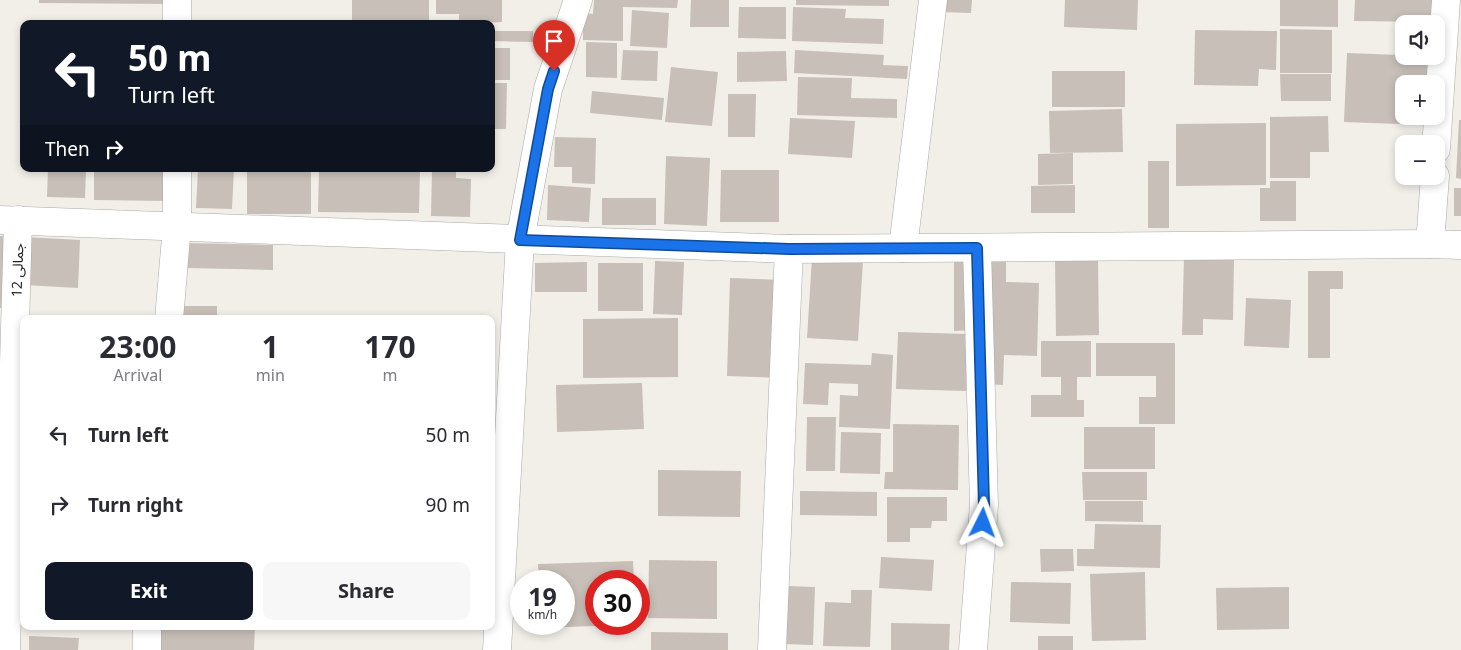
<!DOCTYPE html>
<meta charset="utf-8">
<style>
body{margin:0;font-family:"Noto Sans","Noto Sans Arabic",sans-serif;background:#f7f7f7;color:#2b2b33;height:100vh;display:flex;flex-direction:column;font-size:19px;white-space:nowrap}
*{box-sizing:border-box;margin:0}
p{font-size:16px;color:#7c7c81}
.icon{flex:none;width:28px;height:28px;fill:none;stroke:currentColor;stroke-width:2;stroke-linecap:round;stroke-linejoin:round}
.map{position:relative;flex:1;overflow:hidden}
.sheet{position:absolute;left:20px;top:315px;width:475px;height:315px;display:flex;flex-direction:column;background:#fff;border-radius:10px;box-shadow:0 2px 8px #0003}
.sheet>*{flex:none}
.top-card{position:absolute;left:20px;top:20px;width:475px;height:152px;border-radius:10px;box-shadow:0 2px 8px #0003;background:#111827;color:#fff;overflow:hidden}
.buttons{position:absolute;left:1395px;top:15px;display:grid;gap:10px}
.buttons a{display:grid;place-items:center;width:50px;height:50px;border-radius:10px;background:#fff;box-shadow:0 2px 8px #0003;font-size:25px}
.speed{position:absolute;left:510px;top:570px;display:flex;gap:10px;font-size:25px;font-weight:700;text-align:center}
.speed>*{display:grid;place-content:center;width:65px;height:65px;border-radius:50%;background:#fff;box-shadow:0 2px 8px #0003;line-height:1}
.speed small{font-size:12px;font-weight:400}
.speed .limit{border:8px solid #d22;background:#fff;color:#111}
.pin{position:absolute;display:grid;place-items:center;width:42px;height:42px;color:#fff;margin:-51px -21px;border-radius:50% 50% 50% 0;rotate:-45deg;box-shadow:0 0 5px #0007}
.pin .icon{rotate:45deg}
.me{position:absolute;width:55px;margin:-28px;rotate:3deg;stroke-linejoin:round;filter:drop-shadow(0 0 4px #0008)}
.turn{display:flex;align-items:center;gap:18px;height:105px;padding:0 25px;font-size:22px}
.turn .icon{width:65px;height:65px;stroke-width:2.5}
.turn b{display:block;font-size:35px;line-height:42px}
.then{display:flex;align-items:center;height:48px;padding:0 25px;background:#0003;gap:10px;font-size:19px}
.eta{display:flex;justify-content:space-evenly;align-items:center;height:85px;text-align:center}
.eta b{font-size:30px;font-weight:700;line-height:35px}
.action{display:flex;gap:10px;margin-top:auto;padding:10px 25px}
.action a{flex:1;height:58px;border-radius:10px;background:#111827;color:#fff;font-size:20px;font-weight:700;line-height:58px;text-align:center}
.action a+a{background:#f7f7f7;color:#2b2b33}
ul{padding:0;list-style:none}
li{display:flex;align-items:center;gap:15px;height:70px;padding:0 25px}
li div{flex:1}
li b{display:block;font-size:19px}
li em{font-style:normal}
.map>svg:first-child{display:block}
</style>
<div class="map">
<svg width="1461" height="650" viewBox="0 0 1461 650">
<rect width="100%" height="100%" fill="#f2efe9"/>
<g fill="#c7bfb8">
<path d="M39,0H170V4L39,3Z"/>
<rect x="352" y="0" width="77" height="24"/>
<path d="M436,0H502V22L459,24V14H436Z"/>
<path d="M594,0H678L677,8L623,7V41L583,40V13L593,14Z"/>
<path d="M691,0H729V27H690Z"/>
<path d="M796,0H889V6L796,5Z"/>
<path d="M939,0H972L971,13L939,12Z"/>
<path d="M1065,0H1138L1137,30L1064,27Z"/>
<path d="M1280,0H1338V27L1280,26Z"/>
<path d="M1355,0H1433L1432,22L1354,21Z"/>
<path d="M739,7H786V39L738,38Z"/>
<path d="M793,7L846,9L845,18L884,19L883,44L792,41Z"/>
<path d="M632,10L669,13L667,48L630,46Z"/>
<path d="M1280,29L1332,30V73H1280Z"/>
<path d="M1195,30L1277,31L1276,70L1259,69L1258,86L1194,85Z"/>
<path d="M491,31H533V42L491,41Z"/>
<path d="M586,42L617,43V78L586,77Z"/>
<rect x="491" y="48" width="19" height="32"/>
<path d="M623,50L658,51L657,81L621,80Z"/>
<path d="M795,50L884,55L883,65L908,66L907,79L794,73Z"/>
<path d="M786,51L787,81L737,82V52Z"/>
<path d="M1347,53L1427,56V84H1404V116H1426V125L1344,122Z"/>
<path d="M671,67L718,72L712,126L665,122Z"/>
<rect x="1052" y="71" width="73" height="36"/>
<path d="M1280,74H1331V101H1281Z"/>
<path d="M798,77L852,78L851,98L897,99V118L797,115Z"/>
<path d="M491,83H507L506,129H491Z"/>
<path d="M592,91L664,98L662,120L590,113Z"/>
<path d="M728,94H756L755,137H728Z"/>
<path d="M1122,109L1123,152L1050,153L1049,111Z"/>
<path d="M1328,116L1329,152H1310V178H1270V117Z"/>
<path d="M790,118L855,121L852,158L788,154Z"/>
<path d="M1459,120H1461V179L1456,178Z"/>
<path d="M1266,123V185L1176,186V124Z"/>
<path d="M555,137L596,138L595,184L572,183V167H554Z"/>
<path d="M1073,153V184L1038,185V154Z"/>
<path d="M666,156L710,158L707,226L664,224Z"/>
<rect x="1148" y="161" width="21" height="67"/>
<path d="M48,169H86L85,198L47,197Z"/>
<path d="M94,169H168V201L94,200Z"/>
<path d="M198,169H234L232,209L196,208Z"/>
<rect x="247" y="169" width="64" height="45"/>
<path d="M319,169H420L419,213L318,212Z"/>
<path d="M432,169H456V178L471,179L470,217L431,216Z"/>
<path d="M721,170H779V222H720Z"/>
<path d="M1270,181H1296V221H1260V188H1270Z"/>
<path d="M548,185L591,188L589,222L547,220Z"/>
<path d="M1075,185V213H1031V186Z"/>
<rect x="1454" y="188" width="7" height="28"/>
<rect x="602" y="198" width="54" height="27"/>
<path d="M0,236H7L4,308H0Z"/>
<path d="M26,237L80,240L78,288L24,285Z"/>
<path d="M186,243L273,245V270L186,268Z"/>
<path d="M954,254H974L975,330L954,331Z"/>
<path d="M1184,257L1234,258L1233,320L1203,319V335H1182Z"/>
<path d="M812,258L863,261L858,341L807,338Z"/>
<path d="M1055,260H1098L1099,335L1056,336Z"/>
<path d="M655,261L684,262L682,315L653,314Z"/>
<path d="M587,262V292H535V263Z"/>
<path d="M986,262H1006V282L1039,283L1037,356L1004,355L1003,385L983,384Z"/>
<rect x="598" y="263" width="45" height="48"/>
<path d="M1308,271H1343V289H1330V358H1308Z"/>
<path d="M730,278L784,280L781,378L727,376Z"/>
<path d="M1246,298L1291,300L1289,348L1244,346Z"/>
<rect x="184" y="306" width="33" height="13"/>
<path d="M232,316L258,317V319H232Z"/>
<path d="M678,318V377L583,378V319Z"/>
<path d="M898,332L968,334L966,391L896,389Z"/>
<path d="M1041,341H1091V377H1077V400H1084V417H1031V395H1061V377H1041Z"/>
<path d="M1096,343H1175V424H1139V397H1156V376H1096Z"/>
<path d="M872,353L893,355L890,429L839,427L840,395L858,396V384L829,383L828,405L803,404L805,363L871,365Z"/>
<path d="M642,383L644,429L557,432L556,385Z"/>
<path d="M807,417H836L835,471H806Z"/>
<path d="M893,424L959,425L958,490L884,489L885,472H893Z"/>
<rect x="1084" y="427" width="71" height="42"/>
<path d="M841,432L881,433L880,474L840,473Z"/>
<path d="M658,470L741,471L740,517L658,516Z"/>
<path d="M1082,472H1147V500H1083Z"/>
<path d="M800,491L877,492V516L800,515Z"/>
<path d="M887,497H947V521H932L931,528H910V542H887Z"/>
<path d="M1085,501H1143V522L1085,521Z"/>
<path d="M1095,524L1161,525L1160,568L1077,566V549H1094Z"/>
<path d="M1040,549H1073L1074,571L1041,572Z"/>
<rect x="14" y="555" width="10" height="17"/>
<path d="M881,557L934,560L932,591L879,588Z"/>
<path d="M649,560L717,561V619L648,618Z"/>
<path d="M633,561L634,581H596V624H622V625L540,628V624H564V581H539L538,564Z"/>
<path d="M1145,572L1146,640L1092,641L1090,574Z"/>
<path d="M1011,582L1071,583L1070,624L1010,622Z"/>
<path d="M786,586L815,587L813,645L784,644Z"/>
<path d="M1289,587V629L1217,630L1216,588Z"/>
<path d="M851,590H872L870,647L823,646L825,602L851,603Z"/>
<path d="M891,623L950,624L949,650H891Z"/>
<path d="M159,626H255L254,650H157Z"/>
<path d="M651,632L728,633V650H651Z"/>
<path d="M29,636L79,638L78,650H29Z"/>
<rect x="1038" y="636" width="35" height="14"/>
</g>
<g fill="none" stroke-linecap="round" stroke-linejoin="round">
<g stroke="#a9a9a9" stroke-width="29">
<g id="minor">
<path d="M177,24V0"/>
<path d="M1436,149L1446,0"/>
<path d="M0,220L789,249L1430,244L1461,245"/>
<path d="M1430,244L1435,176"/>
<path d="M903,248L933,0"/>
<path d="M169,319L177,226V169"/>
<path d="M6,650L18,220"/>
<path d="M147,650V626"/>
<path d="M497,650L520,240L548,89L578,0"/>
<path d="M772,650L789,249"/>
<path d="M973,650L984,505L977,248"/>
</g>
</g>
<use href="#minor" stroke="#fff" stroke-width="28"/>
</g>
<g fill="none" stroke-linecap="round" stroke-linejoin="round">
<g stroke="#114b97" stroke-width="12">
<path id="route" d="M554,71L548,89L520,240L789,249L977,248L984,505L983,523"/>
</g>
<use href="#route" stroke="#1a73e8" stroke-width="9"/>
</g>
<g text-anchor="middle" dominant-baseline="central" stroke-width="4.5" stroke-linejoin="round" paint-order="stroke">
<g font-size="14" fill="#222" stroke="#fff">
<text transform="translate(17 270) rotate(-88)">جمالی 12</text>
</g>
</g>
</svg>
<div class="buttons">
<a><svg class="icon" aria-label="sound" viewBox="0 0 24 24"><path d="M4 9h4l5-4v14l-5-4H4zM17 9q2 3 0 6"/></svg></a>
<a>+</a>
<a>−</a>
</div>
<div class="speed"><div>19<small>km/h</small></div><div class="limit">30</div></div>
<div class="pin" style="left:554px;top:71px;background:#d93025"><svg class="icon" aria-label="arrive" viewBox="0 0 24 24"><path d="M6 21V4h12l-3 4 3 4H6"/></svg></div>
<svg class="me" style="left:983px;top:523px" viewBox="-20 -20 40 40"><path d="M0-17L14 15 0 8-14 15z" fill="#1a73e8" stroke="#fff" stroke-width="4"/></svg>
<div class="top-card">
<div class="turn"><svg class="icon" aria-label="left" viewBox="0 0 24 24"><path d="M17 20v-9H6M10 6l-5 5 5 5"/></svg><div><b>50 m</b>Turn left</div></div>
<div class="then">Then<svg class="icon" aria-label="right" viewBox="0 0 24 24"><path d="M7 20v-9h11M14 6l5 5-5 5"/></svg></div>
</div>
<section class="sheet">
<div class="eta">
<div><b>23:00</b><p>Arrival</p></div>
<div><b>1</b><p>min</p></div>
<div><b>170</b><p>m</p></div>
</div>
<ul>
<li><svg class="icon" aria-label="left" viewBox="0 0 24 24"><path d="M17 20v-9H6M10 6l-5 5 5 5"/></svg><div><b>Turn left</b></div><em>50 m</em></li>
<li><svg class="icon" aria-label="right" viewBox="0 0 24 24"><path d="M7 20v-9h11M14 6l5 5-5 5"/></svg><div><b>Turn right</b></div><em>90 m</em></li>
</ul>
<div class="action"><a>Exit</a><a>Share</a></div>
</section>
</div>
